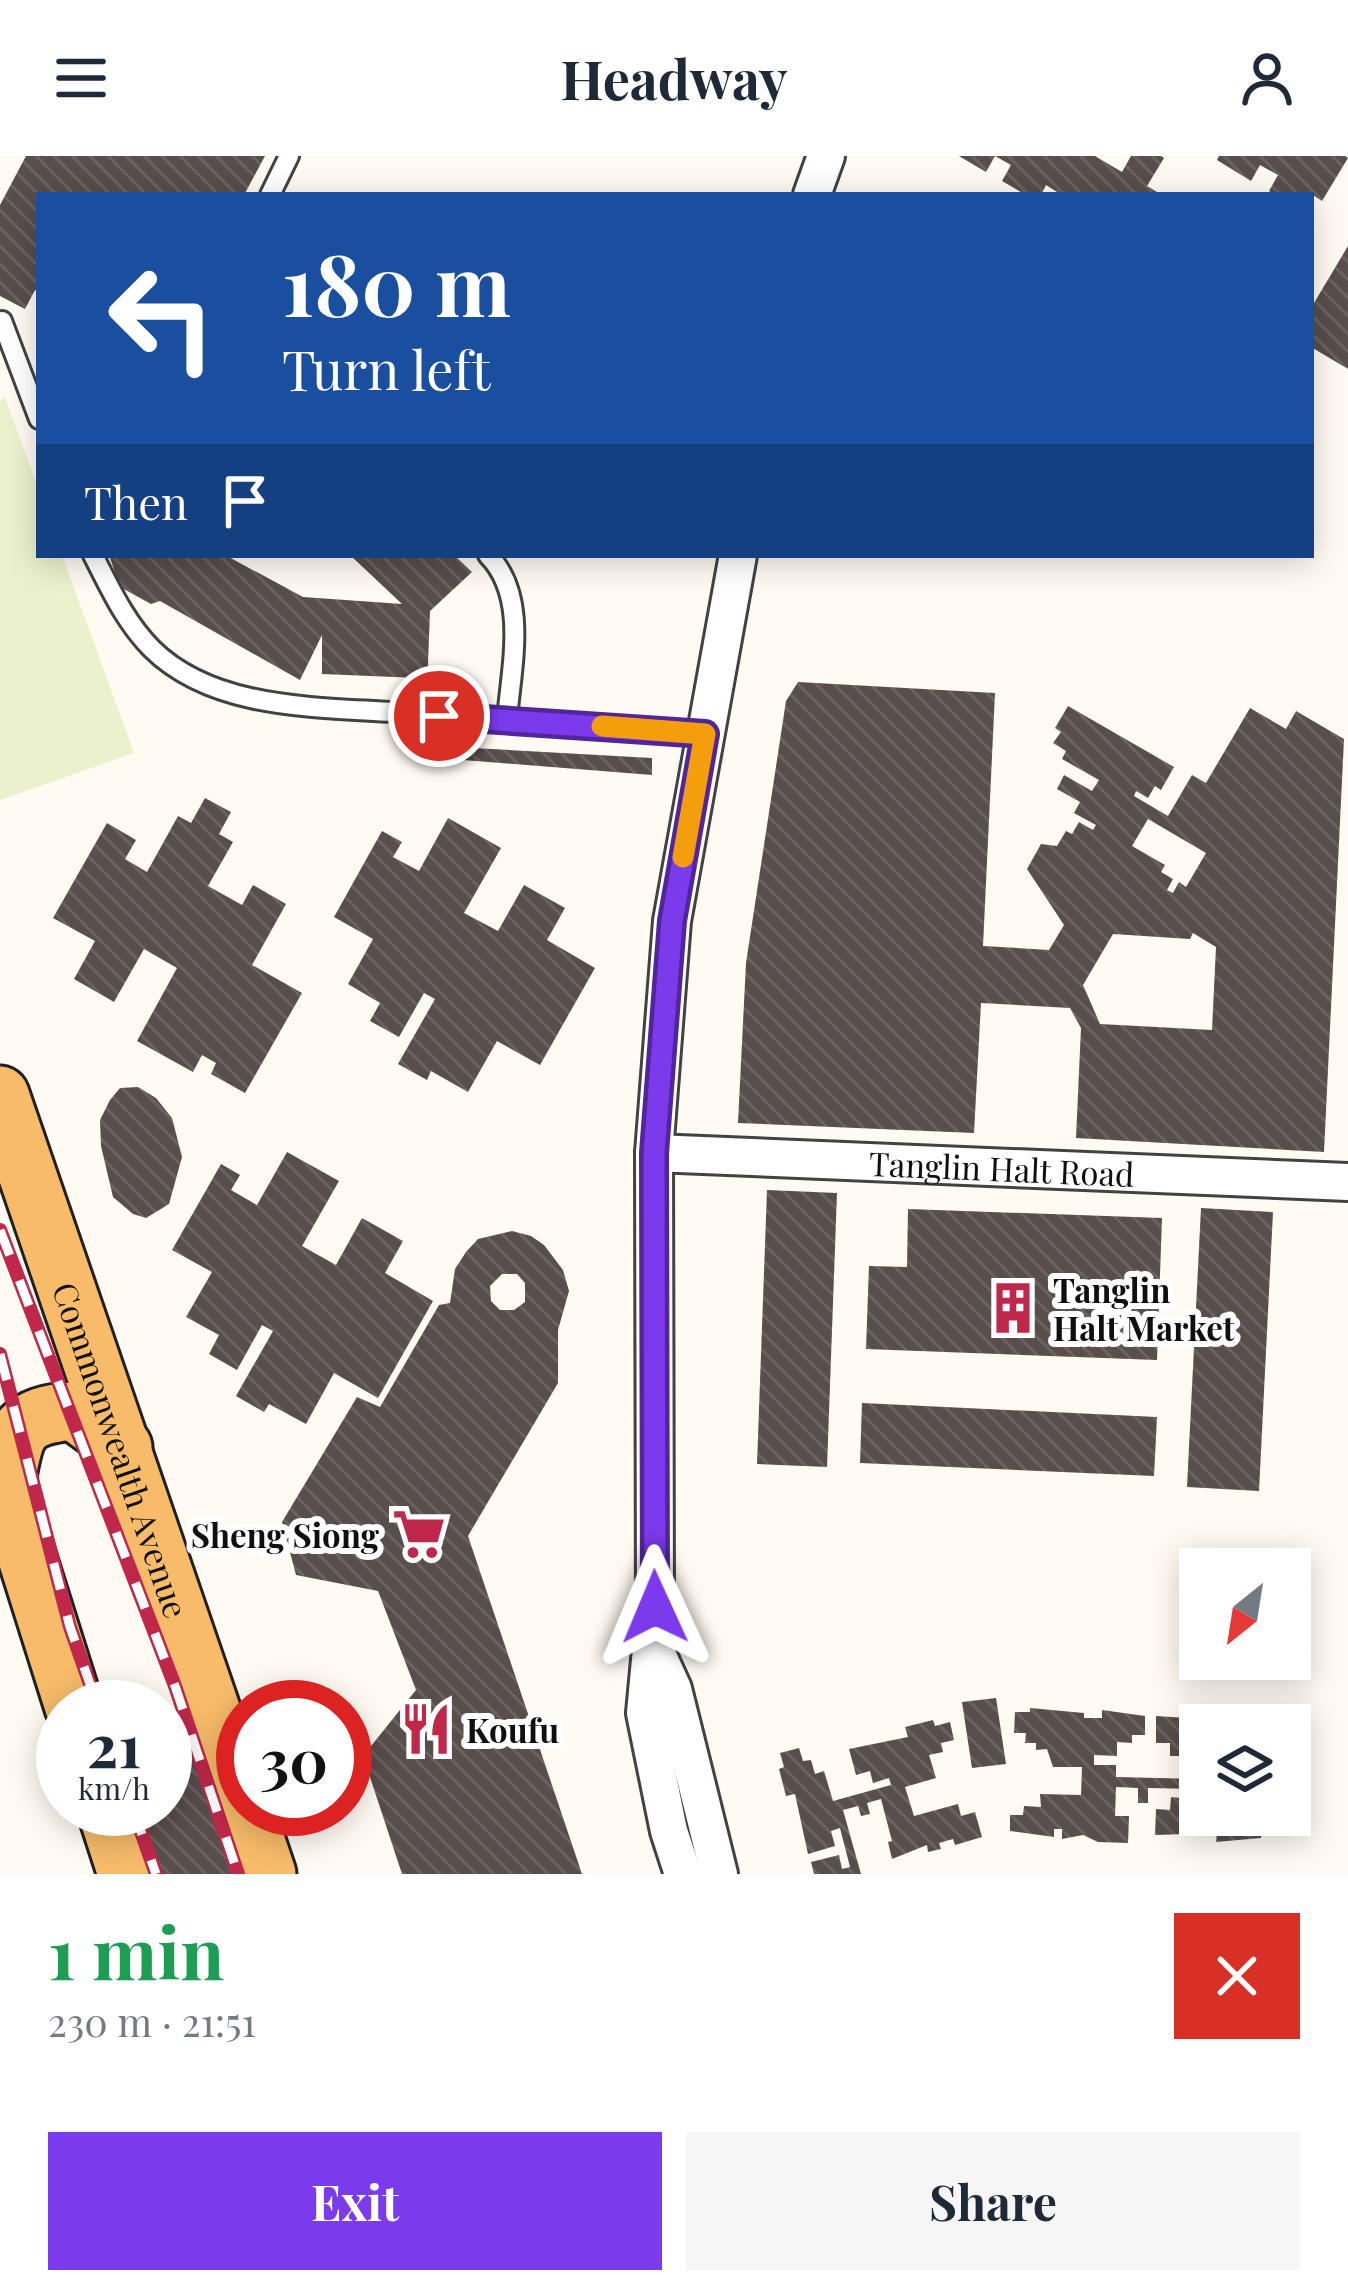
<!DOCTYPE html>
<meta charset="utf-8">
<style>
body{margin:0;font-family:"Playfair Display",serif;background:#f6f6f7;color:#1f2937;height:100vh;display:flex;flex-direction:column;font-size:45px;white-space:nowrap}
*{box-sizing:border-box;margin:0}
p{font-size:39px;color:#747a83}
.icon{flex:none;width:66px;height:66px;fill:none;stroke:currentColor;stroke-width:2;stroke-linecap:round;stroke-linejoin:round}
.map{position:relative;height:1718px;overflow:hidden}
.sheet{display:flex;flex-direction:column;background:#fff;flex:1}
.sheet>*{flex:none}
.top-card{position:absolute;left:36px;top:36px;width:1278px;height:366px;border-radius:0px;box-shadow:0 6px 30px #0003;background:#1a4fa0;color:#fff;overflow:hidden}
.needle{width:78px;rotate:210deg}
.fabs{position:absolute;left:1179px;top:1392px;display:grid;gap:24px}
.fabs a{display:grid;place-items:center;width:132px;height:132px;border-radius:0px;background:#fff;box-shadow:0 6px 30px #0003;font-size:60px}
.speed{position:absolute;left:36px;top:1524px;display:flex;gap:24px;font-size:60px;font-weight:700;text-align:center}
.speed>*{display:grid;place-content:center;width:156px;height:156px;border-radius:50%;background:#fff;box-shadow:0 6px 30px #0003;line-height:1}
.speed small{font-size:30px;font-weight:400}
.speed .limit{border:18px solid #d22;background:#fff;color:#111}
.pin{position:absolute;display:grid;place-items:center;width:102px;height:102px;color:#fff;margin:-51px;border:6px solid #fff;border-radius:50%;box-shadow:0 3px 12px #0007}
.me{position:absolute;width:132px;margin:-66px;rotate:359deg;stroke-linejoin:round;filter:drop-shadow(0 0 9px #0008)}
.turn{display:flex;align-items:center;gap:42px;height:252px;padding:0 48px;font-size:54px}
.turn .icon{width:156px;height:156px;stroke-width:2.5}
.turn b{display:block;font-size:84px;line-height:102px}
.then{display:flex;align-items:center;height:114px;padding:0 48px;background:#0003;gap:24px;font-size:45px}
.round{display:grid;place-items:center;flex:none;width:126px;height:126px;border-radius:0px;background:#f6f6f7}
.head{display:flex;align-items:center;justify-content:space-between;height:204px;padding:0 48px}
h1{font-size:72px;font-weight:700;line-height:90px;color:#1e9e55}
.cta{display:flex;gap:24px;margin-top:auto;padding:24px 48px}
.cta a{flex:1;height:138px;border-radius:0px;background:#7c3aed;color:#fff;font-size:48px;font-weight:700;line-height:138px;text-align:center}
.cta a+a{background:#f6f6f7;color:#1f2937}
header{display:flex;justify-content:space-between;align-items:center;height:156px;padding:0 48px;background:#fff;font-size:54px;font-weight:700}
.map>svg:first-child{display:block}
</style>
<header><svg class="icon" aria-label="menu" viewBox="0 0 24 24"><path d="M4 6h16M4 12h16M4 18h16"/></svg>Headway<svg class="icon" aria-label="person" viewBox="0 0 24 24"><circle cx="12" cy="8" r="4"/><path d="M4 21q1-7 8-7t8 7"/></svg></header>
<div class="map">
<svg width="1348" height="1718" viewBox="0 0 1348 1718">
<defs>
<pattern id="building-back-hatch" width="6" height="6" patternUnits="userSpaceOnUse" patternTransform="scale(3)"><rect width="6" height="6" fill="#584e4c"/><path d="M-1 5l2 2M0 0l6 6M5-1l2 2" fill="none" stroke="#6b6361"/></pattern>
</defs>
<rect width="100%" height="100%" fill="#fffaf2"/>
<path fill="#ebf1cd" d="M5,242L39,335V399H62L134,597L0,644V244Z"/>
<g fill="url(#building-back-hatch)" fill-rule="evenodd">
<path d="M26,0H265L244,39H39V136L35,134L25,153L0,140V49Z"/>
<path d="M959,0H995L986,16Z"/>
<path d="M995,0H1095L1122,16L1131,0H1161L1164,2L1147,30L1162,39H1062L1046,29L1041,39H1026L1002,25L1011,9Z"/>
<path d="M1219,0H1345L1348,2L1322,45L1313,39H1276L1269,35L1278,19L1260,9L1251,25L1217,4Z"/>
<path d="M1348,90V213L1311,191V152Z"/>
<path d="M109,399H225L303,441L402,448L350,399H454L472,416L430,455L427,534H441L436,590L652,602V619L413,600L418,522L322,518V479L300,524L160,445L151,448L120,431Z"/>
<path d="M798,526L995,537L983,790L1049,794L1064,769L1027,713L1041,688L1057,690L1066,675L1072,678L1079,666L1093,674L1096,669L1074,657L1080,646L1057,633L1064,619L1092,635L1099,624L1062,603L1066,595L1053,587L1061,576L1055,572L1068,550L1174,611L1161,634L1155,630L1148,642L1136,635L1134,640L1168,660L1192,619L1206,627L1250,552L1286,573L1296,555L1344,583L1324,996L1076,982L1081,872L1070,852L981,847L974,977L738,967L746,807L786,545ZM1148,663L1206,697L1186,731L1179,726L1173,737L1167,734L1173,723L1161,716L1165,709L1132,690ZM1193,777L1216,791L1212,874L1100,868L1083,829L1113,778L1190,783Z"/>
<path d="M205,642L231,656L219,678L233,686L208,730L242,749L253,729L286,748L252,809L302,837L245,937L211,918L216,907L202,899L193,916L137,885L177,812L144,793L114,846L74,823L95,785L53,762L107,667L136,684L125,703L147,716L178,660L191,667Z"/>
<path d="M448,662L501,692L464,757L498,775L524,729L565,752L547,784L595,812L540,909L497,885L468,936L431,915L427,924L398,908L435,843L424,837L399,881L370,865L380,847L348,828L373,783L334,761L382,675L402,686L393,701L419,715Z"/>
<path d="M138,931L156,942L172,962L182,1001L169,1048L146,1062L133,1058L113,1041L101,990L100,964L110,944L120,932Z"/>
<path d="M287,996L339,1025L302,1090L336,1109L362,1062L403,1085L385,1117L433,1145L378,1242L334,1217L306,1268L269,1248L264,1256L236,1240L273,1175L262,1169L237,1214L209,1198L219,1179L186,1161L212,1116L172,1094L221,1008L240,1019L231,1034L257,1049Z"/>
<path d="M767,1034L837,1037L827,1311L757,1308Z"/>
<path d="M1201,1052L1273,1056L1259,1335L1187,1331Z"/>
<path d="M908,1053L1162,1062L1157,1204L866,1193L869,1110L907,1111Z"/>
<path d="M512,1075L531,1080L544,1089L563,1114L569,1135L558,1174V1227L468,1380L582,1718H402L363,1600L416,1534L378,1435L296,1419L282,1366L357,1241L380,1251L439,1149L450,1147L455,1113L466,1096L478,1083ZM502,1118H517L525,1127V1146L514,1154H500L491,1145L490,1130Z"/>
<path d="M862,1247L1157,1261L1154,1320L860,1307Z"/>
<path d="M996,1542L1006,1608L972,1612L962,1546Z"/>
<path d="M1030,1552L1084,1557V1562H1102V1554L1145,1560V1579H1132V1587L1117,1586V1600L1094,1599V1609H1116V1621L1200,1623V1633L1148,1632V1647H1138V1632L1116,1631L1115,1660H1129L1128,1687L1098,1686L1083,1679L1062,1683V1673H1054V1681L1010,1675V1659H1023L1024,1650L1041,1651L1040,1638L1081,1639L1082,1611H1053L1047,1593L1036,1594V1587H1025L1026,1577H1014L1015,1556H1030Z"/>
<path d="M188,1553L245,1718H145L122,1653H165V1561Z"/>
<path d="M1217,1556L1263,1561V1569H1200V1597L1190,1600H1170V1587H1156V1560L1217,1564Z"/>
<path d="M933,1564L935,1570L950,1566L954,1584L941,1587L943,1596L929,1599L936,1622L905,1631L914,1660L958,1648L961,1660L975,1656L982,1681L955,1689L953,1683L939,1687L941,1693L928,1696L927,1689L892,1703L888,1686L892,1685L881,1643L867,1647L870,1658L861,1660L858,1650L843,1654L861,1718H814L811,1706L839,1699L842,1713L850,1711L840,1672L831,1675L835,1690L808,1698L795,1638L786,1640L779,1613L784,1611L780,1597L799,1592L803,1605L811,1604L815,1618L824,1615L833,1645L891,1629L889,1622L873,1627L870,1615L856,1619L849,1593L908,1581L905,1571Z"/>
<path d="M1171,1641L1200,1644V1659L1261,1663V1682L1216,1686L1217,1677L1155,1679L1156,1653L1170,1654Z"/>
</g>
<g fill="none" stroke-linecap="round" stroke-linejoin="round">
<g stroke="#424242" stroke-width="24">
<g id="lane">
<path d="M270,39L289,0"/>
<path d="M2,165L39,263"/>
<path d="M93,399C110,432 125,466 152,493C218,558 330,550 416,558"/>
<path d="M488,399C529,441 511,511 507,564"/>
<path d="M439,560L705,578"/>
</g>
</g>
<g stroke="#424242" stroke-width="42">
<g id="street">
<path d="M812,39L826,0"/>
<path id="s1" d="M654,997L1348,1026"/>
<path d="M653,1489L673,1533L719,1718"/>
<path d="M683,1718L669,1675L645,1557L655,1451L654,997L672,765L738,399"/>
</g>
</g>
<g stroke="#202020" stroke-width="63">
<g id="primary">
<path id="s2" d="M0,939L243,1647"/>
<path d="M0,1316L74,1551"/>
<path d="M5,1331C15,1277 14,1260 74,1255L123,1291"/>
<path d="M106,1653L127,1718"/>
<path d="M245,1653L267,1718"/>
</g>
</g>
<use href="#lane" stroke="#fff" stroke-width="18"/>
<use href="#street" stroke="#fff" stroke-width="36"/>
<use href="#primary" stroke="#f7bb6a" stroke-width="57"/>
<g stroke="#bf284b" stroke-width="14">
<g id="rail">
<path d="M0,1074L175,1530L238,1718"/>
<path d="M0,1198L70,1471L98,1551"/>
<path d="M133,1653L156,1718"/>
</g>
</g>
<use href="#rail" stroke="#fff" stroke-width="9" stroke-dasharray="27" stroke-linecap="butt"/>
</g>
<g fill="none" stroke-linecap="round" stroke-linejoin="round">
<g stroke="#51269a" stroke-width="30">
<path id="route" d="M439,560L705,578L672,765L654,997L655,1451"/>
</g>
<use href="#route" stroke="#7c3aed" stroke-width="21"/>
<path stroke="#f59e0b" stroke-width="21" d="M602,570L705,578L683,701"/>
</g>
<defs>
<g id="building-bare" transform="scale(4.14)"><path d="M-4-6H4V6H1V3H-1V6H-4ZM-2.5-4.3h1.7v1.8h-1.7ZM.8-4.3h1.7v1.8H.8ZM-2.5-1h1.7V.8h-1.7ZM.8-1h1.7V.8H.8Z" fill="#bf284b" stroke="#fff" stroke-width="2.5" paint-order="stroke"/></g>
<g id="supermarket-bare" transform="scale(4.14)"><path d="M-6-5.5h2.5l.6 2H6L4.5 2H-2.5L-4.4-4H-6ZM-1.5 3.2a1.3 1.3 0 1 0 .1 0ZM3 3.2a1.3 1.3 0 1 0 .1 0Z" fill="#bf284b" stroke="#fff" stroke-width="2.5" paint-order="stroke"/></g>
<g id="restaurant-bare" transform="scale(4.14)"><path d="M-5-6h1v4h1v-4h1v4h1v-4h1v5L-1.5 .5V6h-2V.5L-5-1ZM5-6V6H3V1.5H1.5Q1.5-4 5-6Z" fill="#bf284b" stroke="#fff" stroke-width="2.5" paint-order="stroke"/></g>
</defs>
<g fill-rule="evenodd">
<use href="#building-bare" x="1013" y="1152"/>
<use href="#supermarket-bare" x="419" y="1378"/>
<use href="#restaurant-bare" x="426" y="1573"/>
</g>
<g text-anchor="middle" dominant-baseline="central" stroke-width="12" stroke-linejoin="round" paint-order="stroke">
<g font-size="33" fill="#0f0f0f" stroke="#fff">
<text stroke="none"><textPath href="#s1" startOffset="348">Tanglin Halt Road</textPath></text>
<text stroke="none"><textPath href="#s2" startOffset="375">Commonwealth Avenue</textPath></text>
</g>
<g font-size="33" font-weight="bold" fill="#0f0f0f" stroke="#fff" text-anchor="start">
<text x="1053" y="1133">Tanglin<tspan x="1053" dy="38">Halt Market</tspan></text>
<text x="379" y="1378" text-anchor="end">Sheng Siong</text>
<text x="466" y="1573">Koufu</text>
</g>
</g>
</svg>
<div class="fabs">
<a><svg class="needle" viewBox="-14 -14 28 28"><path d="M0-13l5 13h-10z" fill="#e53935"/><path d="M0 13l5-13h-10z" fill="#747a83"/></svg></a>
<a><svg class="icon" aria-label="layers" viewBox="0 0 24 24"><path d="M12 4l9 5-9 5-9-5zM3 14l9 5 9-5"/></svg></a>
</div>
<div class="speed"><div>21<small>km/h</small></div><div class="limit">30</div></div>
<div class="pin" style="left:439px;top:560px;background:#d93025"><svg class="icon" aria-label="arrive" viewBox="0 0 24 24"><path d="M6 21V4h12l-3 4 3 4H6"/></svg></div>
<svg class="me" style="left:655px;top:1451px" viewBox="-20 -20 40 40"><path d="M0-17L14 15 0 8-14 15z" fill="#7c3aed" stroke="#fff" stroke-width="4"/></svg>
<div class="top-card">
<div class="turn"><svg class="icon" aria-label="left" viewBox="0 0 24 24"><path d="M17 20v-9H6M10 6l-5 5 5 5"/></svg><div><b>180 m</b>Turn left</div></div>
<div class="then">Then<svg class="icon" aria-label="arrive" viewBox="0 0 24 24"><path d="M6 21V4h12l-3 4 3 4H6"/></svg></div>
</div>
</div>
<section class="sheet">
<div class="head"><div><h1>1 min</h1><p>230 m · 21:51</p></div><a class="round" style="background:#d93025;color:#fff"><svg class="icon" aria-label="close" viewBox="0 0 24 24"><path d="M6 6l12 12M18 6L6 18"/></svg></a></div>
<div class="cta"><a>Exit</a><a>Share</a></div>
</section>
